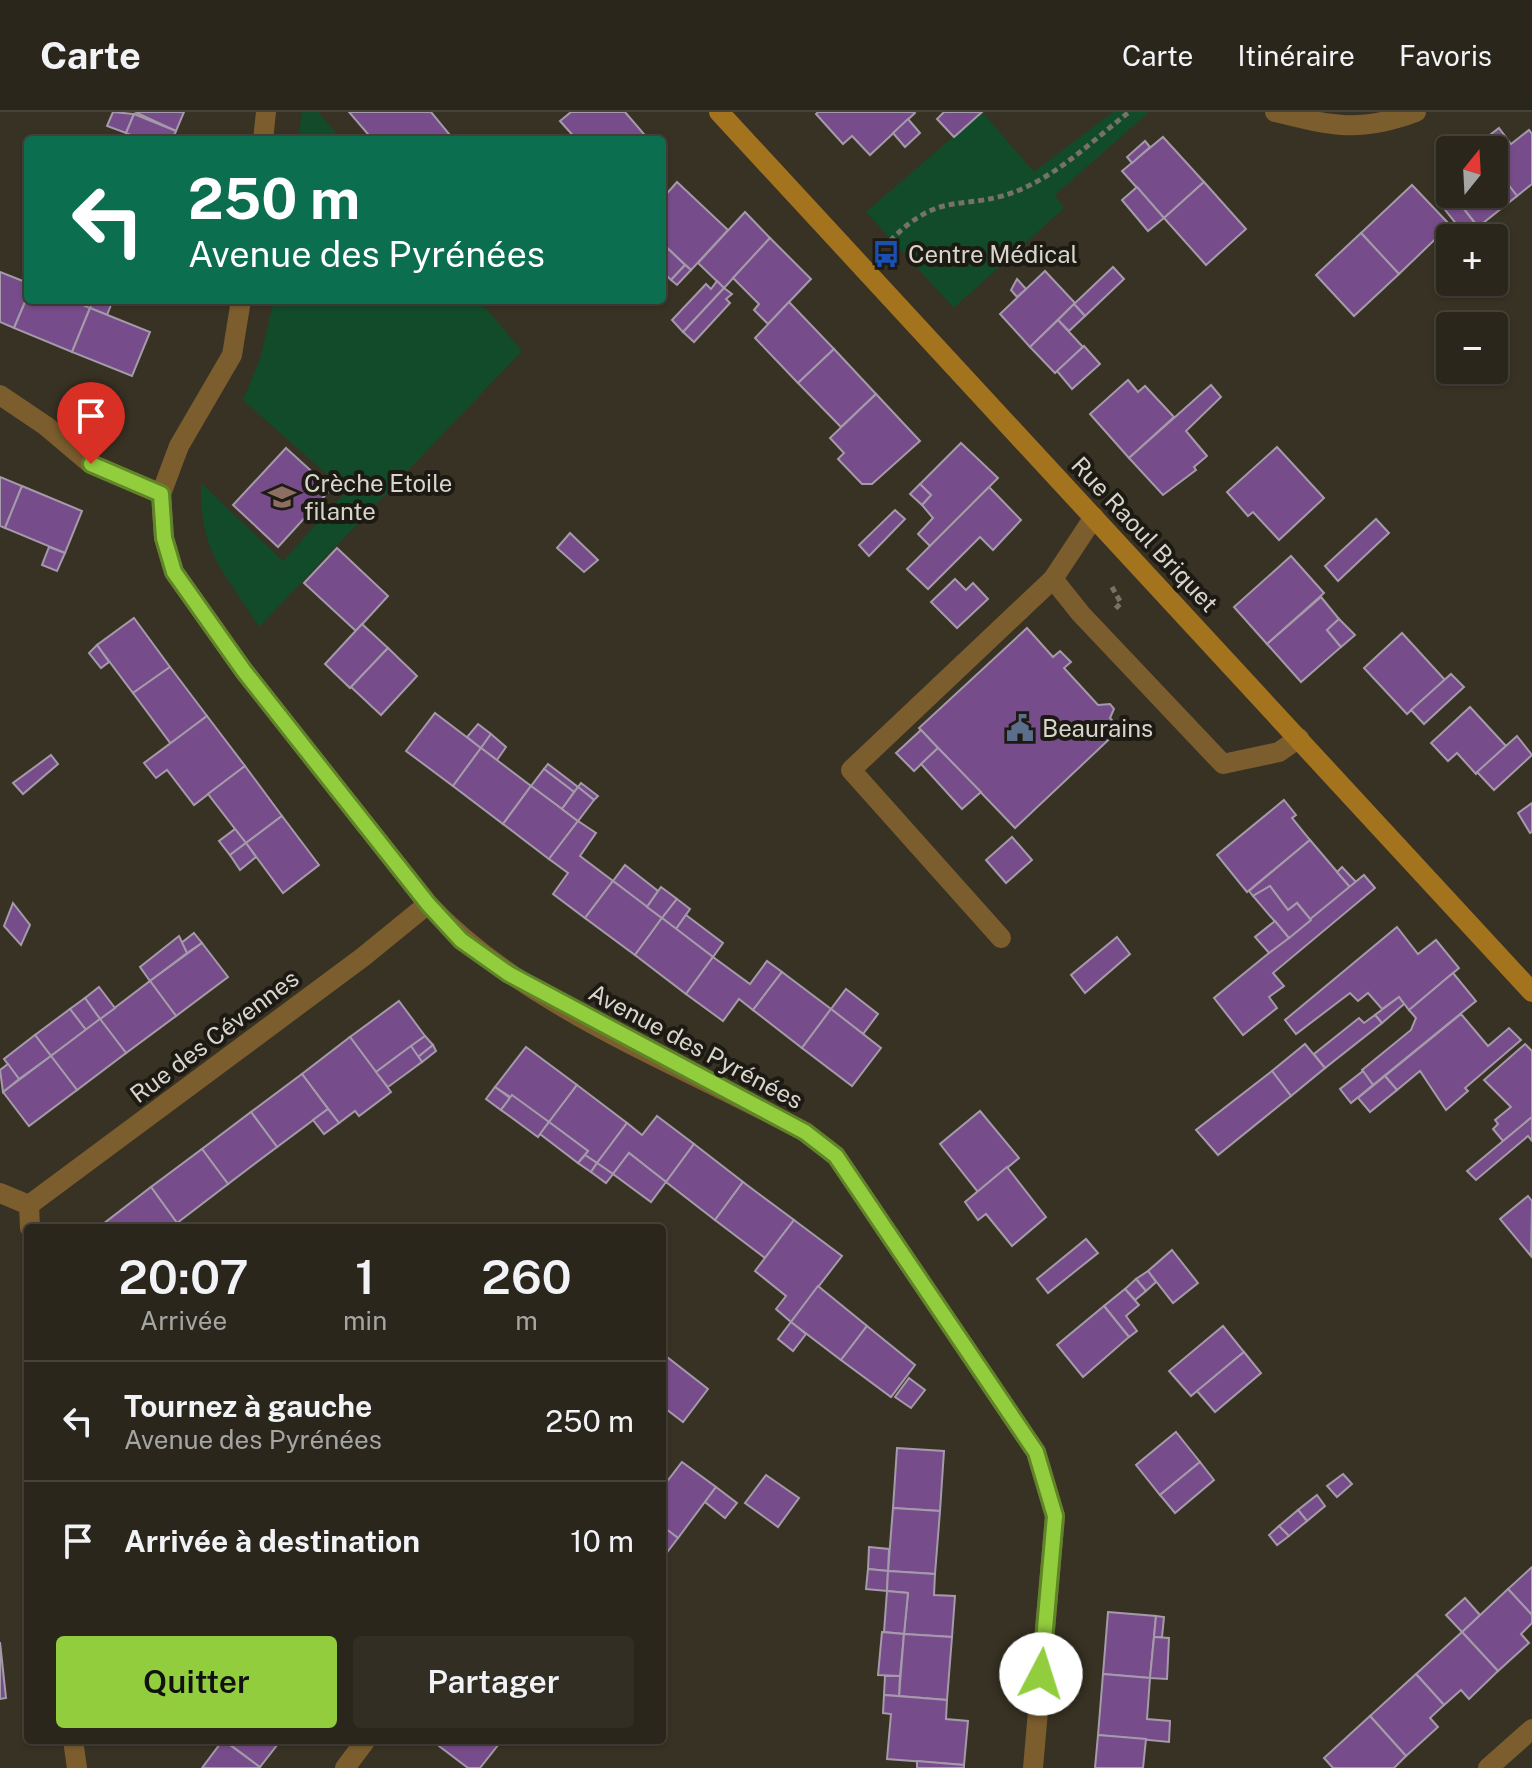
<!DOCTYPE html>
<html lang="fr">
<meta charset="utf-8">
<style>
body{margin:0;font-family:"Public Sans",sans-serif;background:#322e24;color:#f1f3f6;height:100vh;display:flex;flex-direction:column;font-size:30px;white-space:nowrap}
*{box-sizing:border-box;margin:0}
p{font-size:26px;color:#a5a5a3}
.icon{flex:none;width:44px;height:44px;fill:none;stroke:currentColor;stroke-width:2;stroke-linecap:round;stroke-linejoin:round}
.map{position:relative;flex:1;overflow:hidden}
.drawer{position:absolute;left:24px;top:1112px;width:642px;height:520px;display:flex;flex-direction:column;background:#2a261b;border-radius:8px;box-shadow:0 2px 6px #0004,0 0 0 2px #46433a}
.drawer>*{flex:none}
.guide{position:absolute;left:24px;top:24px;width:642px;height:168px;border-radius:8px;box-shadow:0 2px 6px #0004,0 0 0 2px #46433a;background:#0b6e4f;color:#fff;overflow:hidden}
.needle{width:52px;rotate:18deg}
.fabs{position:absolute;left:1436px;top:24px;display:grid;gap:16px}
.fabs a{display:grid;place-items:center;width:72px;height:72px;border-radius:8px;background:#2a261b;box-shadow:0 2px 6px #0004,0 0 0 2px #46433a;font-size:40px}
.pin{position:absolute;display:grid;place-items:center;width:68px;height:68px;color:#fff;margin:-82px -34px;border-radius:50% 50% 50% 0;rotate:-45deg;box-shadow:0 0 8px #0007}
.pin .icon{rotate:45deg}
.me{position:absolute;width:88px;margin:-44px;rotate:5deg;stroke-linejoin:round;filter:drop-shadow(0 0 6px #0008)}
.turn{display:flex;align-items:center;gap:28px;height:168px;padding:0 32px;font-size:36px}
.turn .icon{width:104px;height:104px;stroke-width:2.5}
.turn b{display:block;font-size:56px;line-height:68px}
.eta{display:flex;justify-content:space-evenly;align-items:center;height:136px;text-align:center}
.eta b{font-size:48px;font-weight:600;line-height:56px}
.primary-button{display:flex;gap:16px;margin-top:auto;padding:16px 32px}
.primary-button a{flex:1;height:92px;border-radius:8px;background:#92cd3e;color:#111;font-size:32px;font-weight:600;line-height:92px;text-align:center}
.primary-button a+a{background:#322e24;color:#f1f3f6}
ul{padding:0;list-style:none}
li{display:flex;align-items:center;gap:24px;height:120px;padding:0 32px;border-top:2px solid #46433a}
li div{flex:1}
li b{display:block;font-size:30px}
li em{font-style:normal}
header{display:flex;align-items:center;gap:48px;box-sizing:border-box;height:112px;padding:0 40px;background:#2a261b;border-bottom:2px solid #46433a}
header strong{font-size:38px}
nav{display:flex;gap:44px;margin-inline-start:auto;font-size:28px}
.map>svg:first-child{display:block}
</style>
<header>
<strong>Carte</strong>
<nav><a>Carte</a><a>Itinéraire</a><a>Favoris</a></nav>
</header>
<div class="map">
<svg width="1532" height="1656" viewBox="0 0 1532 1656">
<rect width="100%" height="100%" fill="#383224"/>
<g fill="#114b29">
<path d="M302,0H318L342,28H298Z"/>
<path d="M982,0L1034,60L1113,0H1149L1055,83L1064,96L954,196L866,100Z"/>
<path d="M274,188H479L522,239L259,515C224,457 200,444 201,371L283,449L346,379L243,288L260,247Z"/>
</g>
<g fill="#774c8a" stroke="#a49aa9" stroke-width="2">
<path d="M113,0L134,2L126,21L107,14Z"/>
<path d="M135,0H184L176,19Z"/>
<path d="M349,0H431L450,23L444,28H373Z"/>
<path d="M571,0H625L649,28H577L560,9Z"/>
<path d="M818,0H914L915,1L870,43L852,24L843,32L816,2Z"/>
<path d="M944,0H982L954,25L937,7Z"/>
<path d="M134,2L176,19L172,28H142L126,21Z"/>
<path d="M908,7L920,21L905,35L893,21Z"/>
<path d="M1499,16L1511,32L1529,18L1532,22V72L1517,84L1494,54V38H1481L1477,33Z"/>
<path d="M1163,25L1204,70L1164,106L1122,59Z"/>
<path d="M1145,29L1150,35L1132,51L1127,45Z"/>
<path d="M1494,54L1517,84L1478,115L1453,82H1494Z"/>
<path d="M677,70L728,118L691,158L662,131V87Z"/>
<path d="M1204,70L1246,117L1206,153L1164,106Z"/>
<path d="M1412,73L1450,113L1399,162L1361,121Z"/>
<path d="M1137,75L1164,106L1148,119L1122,88Z"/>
<path d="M1450,80L1478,115L1466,124L1438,89Z"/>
<path d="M745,100L770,126L724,176L698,151Z"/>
<path d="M1361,121L1399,162L1354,204L1316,163Z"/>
<path d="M770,126L811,167L768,212L754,198L759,192L733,166Z"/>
<path d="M662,131L685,153L671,168L662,159Z"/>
<path d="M685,153L691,158L677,173L671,168Z"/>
<path d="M1113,155L1124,167L1085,204L1074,192Z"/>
<path d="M1045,159L1075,191L1030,235L1000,202Z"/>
<path d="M0,160L28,171V183L14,216L0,210Z"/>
<path d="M1017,167L1026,177L1017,185L1011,178Z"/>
<path d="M717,169L724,176L683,220L672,208L706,172L711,177Z"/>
<path d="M724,176L732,182L726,187L730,191L694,230L683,220Z"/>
<path d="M28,183V188H71L90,196L72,240L14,216Z"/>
<path d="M93,188H113L107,203L90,196Z"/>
<path d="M789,190L834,237L798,271L755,226Z"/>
<path d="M1074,192L1085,204L1069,219L1058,208Z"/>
<path d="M90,196L150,220L132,264L72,240Z"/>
<path d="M1058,208L1083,235L1055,261L1030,235Z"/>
<path d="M1084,234L1100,252L1072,277L1057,259Z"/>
<path d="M834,237L876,282L841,315L798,271Z"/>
<path d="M1128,268L1138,280L1145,274L1174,305L1129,346L1090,302Z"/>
<path d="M1211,273L1221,285L1186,319L1207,344L1194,355L1196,358L1163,383L1129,346Z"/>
<path d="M876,282L920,329L872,372H862L838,347L844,341L830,326Z"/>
<path d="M961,331L998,366L930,434L918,422L933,406L922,393L931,383L920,372Z"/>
<path d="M1277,335L1324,386L1279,428L1253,400L1248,404L1227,380Z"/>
<path d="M286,336L331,377L278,435L233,393Z"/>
<path d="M0,365L22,374L5,416L0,414Z"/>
<path d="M920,372L931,383L922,393L910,382Z"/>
<path d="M22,374L82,399L65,441L5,416Z"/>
<path d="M989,375L1021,408L993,438L980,425L928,477L907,457Z"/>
<path d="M895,398L905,407L869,444L859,433Z"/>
<path d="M1376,407L1389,421L1338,469L1325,454Z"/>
<path d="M570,421L598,448L584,460L557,436Z"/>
<path d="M49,435L65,441L57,459L42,453Z"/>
<path d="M337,436L388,484L356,519L304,471Z"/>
<path d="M1291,444L1324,481L1267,532L1234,495Z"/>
<path d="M955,467L966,478L973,471L988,487L957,516L931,490Z"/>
<path d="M1321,485L1339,507L1327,518L1341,535L1301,570L1267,532Z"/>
<path d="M134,506L170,555L133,581L97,533Z"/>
<path d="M1339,507L1355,523L1341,535L1327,518Z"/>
<path d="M362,512L388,536L350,576L325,552Z"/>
<path d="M1027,516L1053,545L1060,539L1071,550L1064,556L1098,593L1110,592L1114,597L1110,606L1120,617L1015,716L919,616Z"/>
<path d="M1402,521L1445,568L1407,602L1364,556Z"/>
<path d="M97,533L109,550L101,556L89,541Z"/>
<path d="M388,536L417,564L381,603L351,575Z"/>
<path d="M170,555L207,604L171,632L133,581Z"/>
<path d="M1451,562L1464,575L1424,612L1411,598Z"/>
<path d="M1470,595L1506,634L1476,662L1457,641L1448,649L1431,631Z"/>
<path d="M435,601L481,636L453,674L406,639Z"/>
<path d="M207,604L245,654L194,693L167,658L156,666L144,651Z"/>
<path d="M478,612L491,622L481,636L467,625Z"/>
<path d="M921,618L938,636L914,659L896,641Z"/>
<path d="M491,622L506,635L497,648L481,636Z"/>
<path d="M1517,624L1532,643L1494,678L1477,660Z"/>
<path d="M481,636L531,674L503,712L453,674Z"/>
<path d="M938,636L981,680L962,697L921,652Z"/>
<path d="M51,643L58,652L23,682L13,671Z"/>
<path d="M548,652L578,675L574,680L544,657Z"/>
<path d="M245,654L282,704L246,731L208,682Z"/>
<path d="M544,657L574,680L562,697L531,674Z"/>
<path d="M581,671L598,684L594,688L578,675Z"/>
<path d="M531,674L578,709L549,747L503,712Z"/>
<path d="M578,675L594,688L578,709L562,697Z"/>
<path d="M1284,688L1296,703L1292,706L1310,728L1247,780L1217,743Z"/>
<path d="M1532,691V720L1530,721L1518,701Z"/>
<path d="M282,704L319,753L283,781L246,731Z"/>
<path d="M578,709L596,721L580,744L613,769L585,806L553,782L568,761L549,747Z"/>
<path d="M235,717L246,731L230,743L219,729Z"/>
<path d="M1012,725L1032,748L1006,771L986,748Z"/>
<path d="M1310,728L1350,775L1311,808L1297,791L1288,798L1270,774L1253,784L1249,779Z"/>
<path d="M246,731L256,745L240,758L230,743Z"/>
<path d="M625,753L658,779L647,795L613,769Z"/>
<path d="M1342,755L1356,770L1350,775L1337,760Z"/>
<path d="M1364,763L1375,776L1273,861L1284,874L1269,885L1277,896L1243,923L1214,886Z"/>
<path d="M613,769L662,806L635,843L585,806Z"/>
<path d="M1270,774L1288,798L1297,791L1311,808L1289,826L1253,784Z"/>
<path d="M661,775L677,787L662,806L647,795Z"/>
<path d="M677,787L690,797L676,817L662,806Z"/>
<path d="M13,791L30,813L21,833L4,814Z"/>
<path d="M686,803L723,831L713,845L676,817Z"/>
<path d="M662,806L713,845L686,882L635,843Z"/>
<path d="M1275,809L1289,826L1269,841L1255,825Z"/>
<path d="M1397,815L1418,842L1436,828L1459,856L1409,898L1399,885L1382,897L1368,881L1358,889L1350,881L1296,922L1285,908Z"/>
<path d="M194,821L202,831L187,841L180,832Z"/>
<path d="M179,824L187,841L150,869L140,855Z"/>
<path d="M1117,825L1130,842L1085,881L1071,863Z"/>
<path d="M202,831L228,865L176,904L150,869Z"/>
<path d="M713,845L750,872L767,849L782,860L753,898L739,887L723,909L686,882Z"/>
<path d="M782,860L831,897L802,936L753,898Z"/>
<path d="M1453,861L1476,889L1373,973L1362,958L1411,918L1416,906L1409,898Z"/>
<path d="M150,869L176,904L126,941L100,907Z"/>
<path d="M99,875L115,896L100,907L85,886Z"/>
<path d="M846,877L878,902L863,922L831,897Z"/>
<path d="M1399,885L1404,892L1382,911L1375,903Z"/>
<path d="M85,886L100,907L86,918L70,897Z"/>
<path d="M399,889L425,924L376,960L350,925Z"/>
<path d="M70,897L86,918L51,944L35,923Z"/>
<path d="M831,897L881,936L852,974L802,936Z"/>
<path d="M1461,902L1488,934L1509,916L1521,928L1465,976L1468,979L1446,998L1420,959L1397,978L1385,964Z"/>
<path d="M1375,903L1382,911L1325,956L1314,942L1359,906L1364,911Z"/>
<path d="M100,907L126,941L77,978L51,944Z"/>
<path d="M35,923L51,944L19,967L4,947Z"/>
<path d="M425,924L433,933L418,945L411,934Z"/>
<path d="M350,925L391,980L359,1004L355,999L339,1011L302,962Z"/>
<path d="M1305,932L1325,956L1291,984L1272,959Z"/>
<path d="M1525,932L1532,939V1005L1503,1029L1493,1017L1498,1012L1495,1008L1511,995L1484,968Z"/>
<path d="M433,933L436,939L422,950L418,945Z"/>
<path d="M411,934L422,950L388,975L376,960Z"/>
<path d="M526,935L577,973L549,1010L495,975Z"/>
<path d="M51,944L77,978L29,1014L3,980Z"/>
<path d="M8,952L19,967L3,980L0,958Z"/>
<path d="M1272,959L1291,984L1218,1043L1196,1018Z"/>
<path d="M1363,959L1373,973L1351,991L1340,977Z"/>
<path d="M302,962L328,997L277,1035L251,1000Z"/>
<path d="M1385,964L1397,978L1370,1000L1358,986Z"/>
<path d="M577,973L627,1011L597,1051L585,1043L588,1039L549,1010Z"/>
<path d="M495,975L510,986L501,998L486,987Z"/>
<path d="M512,983L549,1010L538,1025L501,998Z"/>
<path d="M328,997L339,1011L324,1022L313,1008Z"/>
<path d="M980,999L1019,1046L978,1080L940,1032Z"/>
<path d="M251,1000L277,1035L228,1072L202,1037Z"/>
<path d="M657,1004L694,1032L666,1070L629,1041L613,1062L597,1051L627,1011L642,1023Z"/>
<path d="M1532,1005V1029L1528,1024L1476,1068L1467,1059Z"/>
<path d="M549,1010L588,1039L578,1051L540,1022Z"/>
<path d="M694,1032L743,1070L715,1108L666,1070Z"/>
<path d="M202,1037L228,1072L177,1111L151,1075Z"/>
<path d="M629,1041L666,1070L651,1090L613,1062Z"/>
<path d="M585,1043L597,1051L591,1060L578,1051Z"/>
<path d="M597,1051L613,1062L606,1071L591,1060Z"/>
<path d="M1007,1055L1046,1105L1012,1134L986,1102L978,1108L965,1090Z"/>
<path d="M743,1070L794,1108L765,1146L715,1108Z"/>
<path d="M151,1075L177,1111L170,1116H106L103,1112Z"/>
<path d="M1528,1084L1532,1089L1531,1144L1500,1107Z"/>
<path d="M794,1108L842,1144L791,1210L776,1197L786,1184L755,1159Z"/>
<path d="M1086,1127L1098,1141L1048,1181L1037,1167Z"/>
<path d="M1172,1138L1198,1171L1173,1191L1148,1159Z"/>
<path d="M1148,1159L1156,1170L1146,1179L1136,1167Z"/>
<path d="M1136,1167L1146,1179L1135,1188L1125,1177Z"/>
<path d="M818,1174L867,1214L841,1248L791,1210Z"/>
<path d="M1125,1177L1139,1193L1126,1204L1137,1219L1129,1225L1104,1194Z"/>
<path d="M1104,1194L1129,1225L1083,1265L1057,1233Z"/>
<path d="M791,1210L806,1222L793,1239L778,1227Z"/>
<path d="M867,1214L915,1253L891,1285L841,1248Z"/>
<path d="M1223,1214L1244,1240L1191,1284L1169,1259Z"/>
<path d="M1244,1240L1261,1261L1215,1300L1197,1279Z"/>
<path d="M662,1241L708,1277L683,1310L662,1294Z"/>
<path d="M909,1266L925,1278L911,1296L895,1285Z"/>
<path d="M1176,1320L1200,1350L1160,1383L1136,1353Z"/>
<path d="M897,1336L944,1339L940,1399L893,1396Z"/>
<path d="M682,1350L716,1375L678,1426L662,1414V1376Z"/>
<path d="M1200,1350L1214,1368L1175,1401L1160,1383Z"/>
<path d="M1343,1362L1352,1372L1337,1385L1327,1374Z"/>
<path d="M766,1363L799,1386L778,1415L745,1391Z"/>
<path d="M716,1375L737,1391L725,1406L705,1390Z"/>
<path d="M1317,1383L1325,1394L1307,1409L1298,1398Z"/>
<path d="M893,1396L940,1399L935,1462L888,1459Z"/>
<path d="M1298,1398L1307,1409L1289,1424L1279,1414Z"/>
<path d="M662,1414L678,1426L662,1447Z"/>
<path d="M1279,1414L1289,1424L1277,1433L1269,1423Z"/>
<path d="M869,1435L889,1437L888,1459L868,1457Z"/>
<path d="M1532,1455V1503L1508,1477Z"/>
<path d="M868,1457L888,1459L887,1479L866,1477Z"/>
<path d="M888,1459L935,1462L934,1483L955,1484L952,1525L904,1522L908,1481L887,1479Z"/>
<path d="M1508,1477L1532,1503V1511L1521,1522L1529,1531L1498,1559L1462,1520Z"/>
<path d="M887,1479L908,1481L904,1522L884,1520Z"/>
<path d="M1465,1486L1480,1503L1462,1520L1446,1503Z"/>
<path d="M1108,1500L1156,1504L1150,1566L1103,1562Z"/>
<path d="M1156,1504L1164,1505L1162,1525H1154Z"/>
<path d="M882,1520L904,1522L900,1564L878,1563Z"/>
<path d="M1462,1520L1498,1559L1469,1587L1461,1578L1444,1593L1416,1562Z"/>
<path d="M904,1522L952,1525L947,1588L899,1584Z"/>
<path d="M1154,1525L1169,1526L1167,1567L1150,1566Z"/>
<path d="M0,1530L6,1586L0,1587Z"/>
<path d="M1103,1562L1150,1566L1147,1607L1170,1609L1169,1630L1098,1623Z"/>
<path d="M1416,1562L1444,1593L1430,1606L1438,1615L1406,1644L1370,1604Z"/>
<path d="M885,1564H900L899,1584L884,1583Z"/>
<path d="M884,1583L947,1588L946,1607L968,1609L964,1653L887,1647L891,1602L883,1601Z"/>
<path d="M1370,1604L1406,1644L1394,1656H1333L1324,1646Z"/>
<path d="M1098,1623L1146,1627L1143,1656H1095Z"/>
<path d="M223,1628L260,1655L259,1656H202Z"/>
<path d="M224,1628H281L260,1655Z"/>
<path d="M443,1628H502L480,1656H468L439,1634Z"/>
<path d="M917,1649L964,1653V1656H917Z"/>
</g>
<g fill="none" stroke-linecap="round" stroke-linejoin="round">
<g stroke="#777266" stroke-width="5" stroke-dasharray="6 4" stroke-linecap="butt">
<path d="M880,130L890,129C943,74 967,102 1024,76C1062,59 1096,26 1129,0"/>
<path d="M1112,475L1121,491L1115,497"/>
</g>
<g stroke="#7c5d2e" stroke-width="20">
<path d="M1094,405L1053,467L1081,502L1223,652L1279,640L1299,626"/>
<path d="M1001,826L851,658L1053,467"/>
</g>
<g stroke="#7c5d2e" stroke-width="20">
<path d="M1275,0C1332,14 1360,21 1416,0"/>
<path d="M263,28L266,0"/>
<path d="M241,188L232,243L179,334L161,382L164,426L174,460L244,559L428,792C526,896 680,952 805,1020L836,1044L1036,1340L1055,1404L1033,1656"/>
<path d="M0,283L46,314L91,352L161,382"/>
<path d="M0,1081L29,1093"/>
<path d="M29,1093L363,845L428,792"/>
<path d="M29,1093L30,1116"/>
<path d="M73,1628L77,1656"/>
<path d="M345,1656L366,1628"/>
<path d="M1488,1656L1532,1617"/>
</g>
<path stroke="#a4731e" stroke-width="20" d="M719,0L1532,880"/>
</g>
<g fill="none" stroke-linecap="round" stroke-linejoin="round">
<g stroke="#5f8528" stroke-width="20">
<path id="route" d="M91,352L161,382L164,426L174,460L244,559L428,792L461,828L509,862L805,1020L836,1044L1036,1340L1055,1404L1041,1562"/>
</g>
<use href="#route" stroke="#92cd3e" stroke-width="14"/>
</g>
<defs>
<g id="bus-bare" transform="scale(2.16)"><path d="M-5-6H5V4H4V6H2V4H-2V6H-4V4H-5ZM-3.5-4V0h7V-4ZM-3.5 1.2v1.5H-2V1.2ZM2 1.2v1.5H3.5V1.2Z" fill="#1a4fb4" stroke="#1d1a14" stroke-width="2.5" paint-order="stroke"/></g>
<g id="school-bare" transform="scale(2.16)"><path d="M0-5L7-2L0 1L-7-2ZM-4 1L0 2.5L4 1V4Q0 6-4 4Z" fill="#8d6e63" stroke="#1d1a14" stroke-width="2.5" paint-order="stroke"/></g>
<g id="civic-bare" transform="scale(2.16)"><path d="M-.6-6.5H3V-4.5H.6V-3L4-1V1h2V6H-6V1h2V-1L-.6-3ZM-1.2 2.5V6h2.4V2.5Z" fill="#5c6f8a" stroke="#1d1a14" stroke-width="2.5" paint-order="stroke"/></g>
</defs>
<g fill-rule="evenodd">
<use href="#bus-bare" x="886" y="142"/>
<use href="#school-bare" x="282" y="385"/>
<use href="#civic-bare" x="1020" y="616"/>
</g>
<g text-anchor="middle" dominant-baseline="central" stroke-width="8" stroke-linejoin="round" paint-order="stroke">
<g font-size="24" fill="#d8d5cc" stroke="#1d1a14" text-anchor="start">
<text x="908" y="142">Centre Médical</text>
<text x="304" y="371">Crèche Etoile<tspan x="304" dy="28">filante</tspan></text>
<text x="1042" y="616">Beaurains</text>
</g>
<g font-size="24" fill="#d8d5cc" stroke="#1d1a14">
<text transform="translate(1145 422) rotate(47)">Rue Raoul Briquet</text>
<text transform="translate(214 924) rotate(-37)">Rue des Cévennes</text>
<text transform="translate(696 934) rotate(28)">Avenue des Pyrénées</text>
</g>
</g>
</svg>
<div class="fabs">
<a><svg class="needle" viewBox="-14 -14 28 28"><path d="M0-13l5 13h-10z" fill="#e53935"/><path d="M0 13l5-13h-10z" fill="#a5a5a3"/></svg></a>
<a>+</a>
<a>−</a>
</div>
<div class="pin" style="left:91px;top:352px;background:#d93025"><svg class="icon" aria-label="arrive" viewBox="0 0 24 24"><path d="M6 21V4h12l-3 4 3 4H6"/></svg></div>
<svg class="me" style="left:1041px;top:1562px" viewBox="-20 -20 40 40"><circle r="19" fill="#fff"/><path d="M0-13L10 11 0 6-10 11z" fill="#92cd3e"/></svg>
<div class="guide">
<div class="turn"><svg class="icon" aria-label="left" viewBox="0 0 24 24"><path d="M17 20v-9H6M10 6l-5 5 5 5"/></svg><div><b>250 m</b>Avenue des Pyrénées</div></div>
</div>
<section class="drawer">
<div class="eta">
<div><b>20:07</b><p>Arrivée</p></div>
<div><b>1</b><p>min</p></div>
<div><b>260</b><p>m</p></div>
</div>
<ul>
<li><svg class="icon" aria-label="left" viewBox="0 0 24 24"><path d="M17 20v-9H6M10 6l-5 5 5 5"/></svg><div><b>Tournez à gauche</b><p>Avenue des Pyrénées</p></div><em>250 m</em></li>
<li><svg class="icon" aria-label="arrive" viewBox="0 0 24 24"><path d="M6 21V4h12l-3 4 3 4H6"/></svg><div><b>Arrivée à destination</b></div><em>10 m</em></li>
</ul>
<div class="primary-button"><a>Quitter</a><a>Partager</a></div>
</section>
</div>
